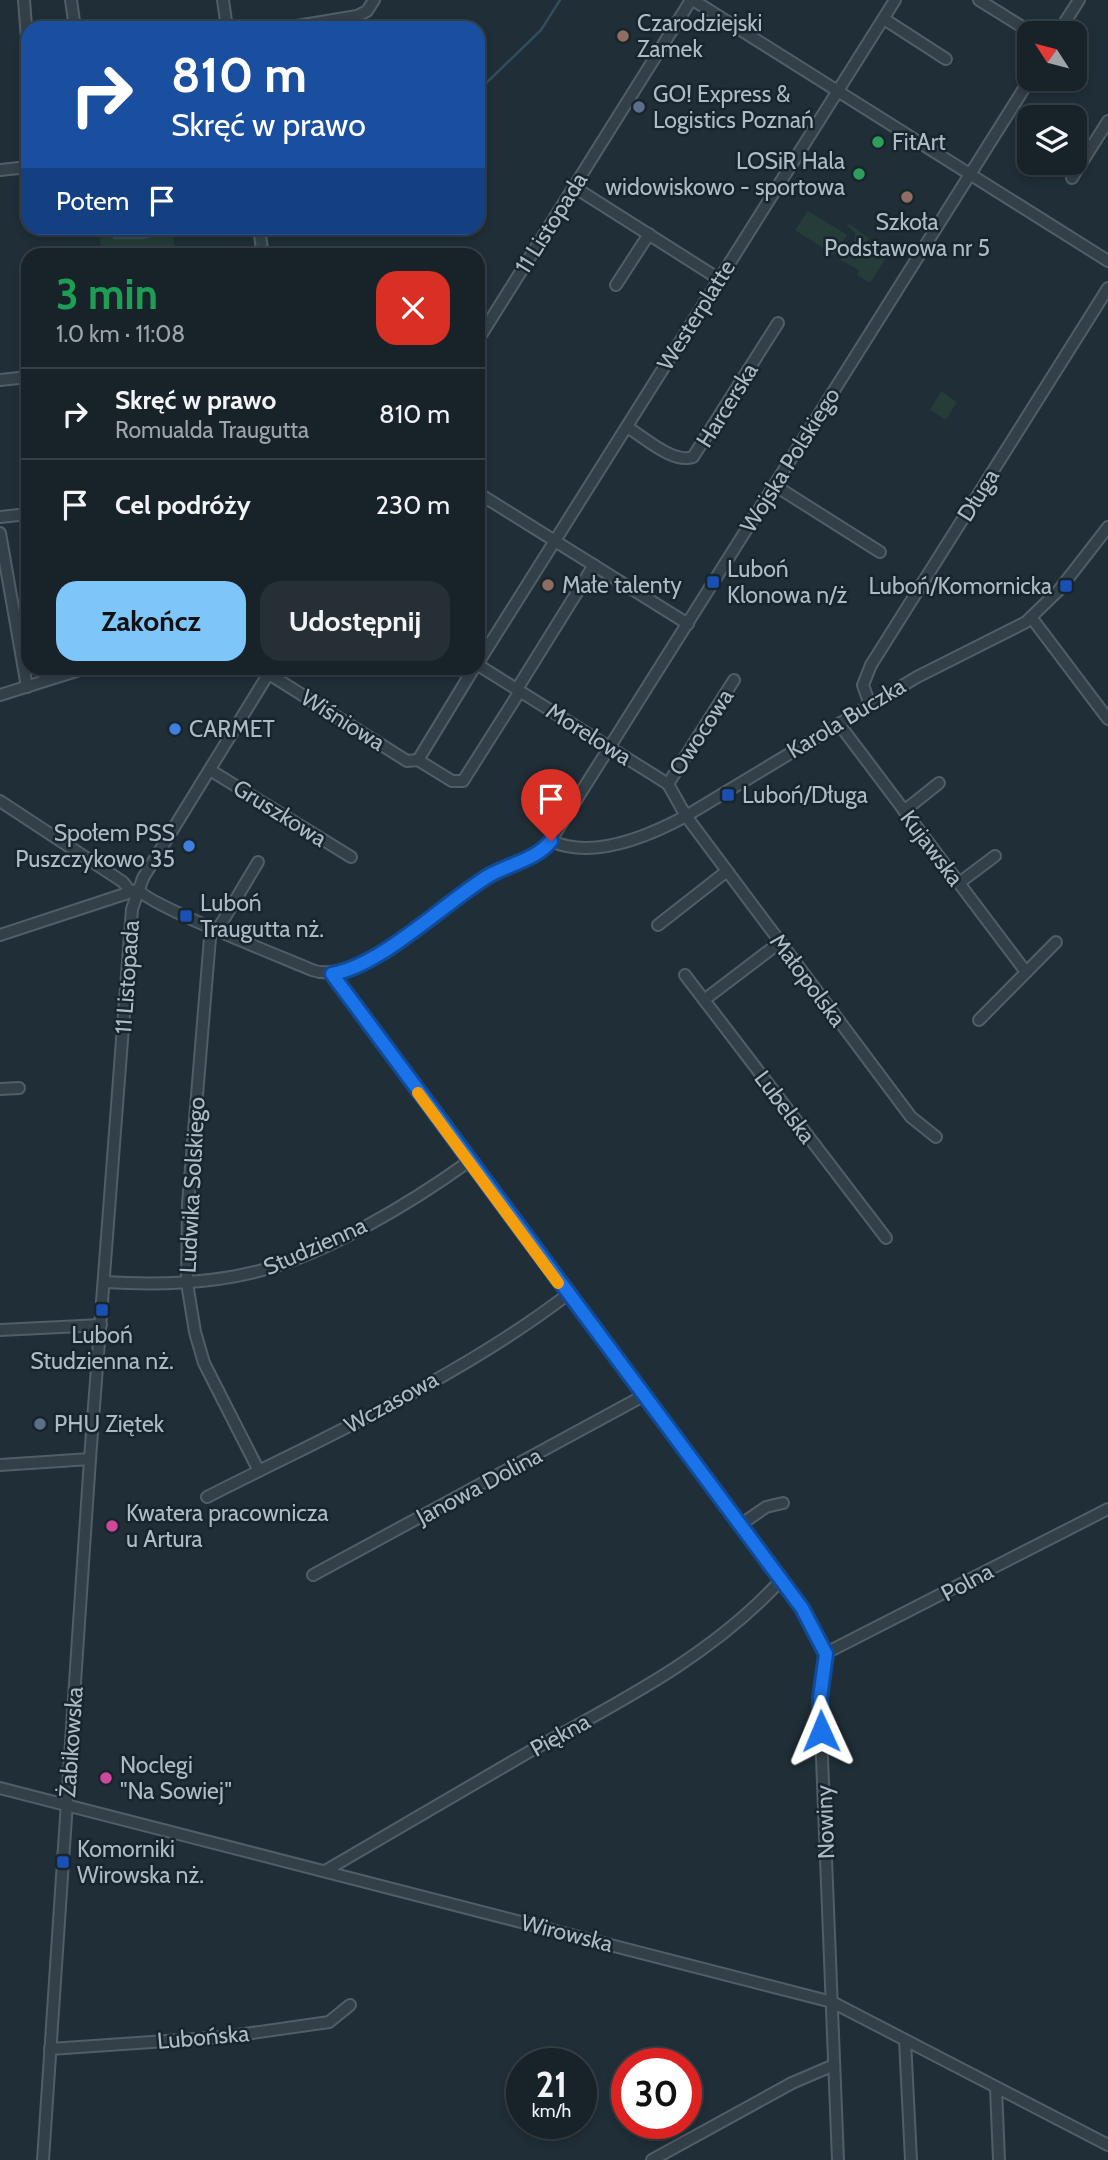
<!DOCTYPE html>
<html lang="pl">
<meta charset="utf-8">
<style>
body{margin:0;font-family:Cabin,sans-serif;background:#252f35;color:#f1f3f6;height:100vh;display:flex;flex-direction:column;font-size:26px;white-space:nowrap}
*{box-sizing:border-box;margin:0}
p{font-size:23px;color:#9fa4a8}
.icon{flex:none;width:38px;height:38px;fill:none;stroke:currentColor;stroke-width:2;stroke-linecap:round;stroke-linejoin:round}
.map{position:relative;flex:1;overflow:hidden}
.sheet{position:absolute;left:21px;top:248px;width:464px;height:427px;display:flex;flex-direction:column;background:#182229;border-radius:21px;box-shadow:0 4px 10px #0003,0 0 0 2px #363f46}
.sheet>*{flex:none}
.top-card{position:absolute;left:21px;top:21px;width:464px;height:214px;border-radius:21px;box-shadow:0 4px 10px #0003,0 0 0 2px #363f46;background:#1a4fa0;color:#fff;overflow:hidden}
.needle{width:46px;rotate:306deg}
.fabs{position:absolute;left:1017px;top:21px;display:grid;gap:14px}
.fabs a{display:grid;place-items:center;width:70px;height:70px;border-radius:14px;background:#182229;box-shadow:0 4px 10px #0003,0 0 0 2px #363f46;font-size:35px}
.speed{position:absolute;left:506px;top:2048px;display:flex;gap:14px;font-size:35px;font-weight:700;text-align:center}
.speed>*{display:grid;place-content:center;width:91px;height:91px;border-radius:50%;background:#182229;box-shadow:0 4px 10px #0003,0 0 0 2px #363f46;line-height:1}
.speed small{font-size:18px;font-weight:400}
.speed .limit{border:10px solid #d22;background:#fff;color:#111}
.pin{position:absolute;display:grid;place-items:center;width:60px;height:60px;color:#fff;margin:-72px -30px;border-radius:50% 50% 50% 0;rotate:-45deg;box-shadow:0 0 7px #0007}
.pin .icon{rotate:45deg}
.me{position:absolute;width:77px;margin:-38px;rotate:359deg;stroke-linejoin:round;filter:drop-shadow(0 0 5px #0008)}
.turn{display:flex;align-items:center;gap:24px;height:147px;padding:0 35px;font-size:32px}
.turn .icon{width:91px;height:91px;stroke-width:2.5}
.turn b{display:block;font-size:49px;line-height:60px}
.then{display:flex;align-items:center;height:66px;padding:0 35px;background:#0003;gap:14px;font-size:26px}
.round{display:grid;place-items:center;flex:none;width:74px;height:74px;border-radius:21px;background:#252f35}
.summary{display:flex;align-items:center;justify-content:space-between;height:119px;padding:0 35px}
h1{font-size:42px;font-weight:700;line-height:52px;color:#1e9e55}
.action{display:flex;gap:14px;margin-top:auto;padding:14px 35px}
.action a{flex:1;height:80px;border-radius:21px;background:#7ec5f9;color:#111;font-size:28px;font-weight:700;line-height:80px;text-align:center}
.action a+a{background:#252f35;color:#f1f3f6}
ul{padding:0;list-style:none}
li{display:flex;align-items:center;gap:21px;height:91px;padding:0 35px;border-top:2px solid #363f46}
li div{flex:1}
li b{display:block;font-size:26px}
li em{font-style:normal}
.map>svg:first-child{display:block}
</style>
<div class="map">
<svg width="1108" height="2160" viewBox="0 0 1108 2160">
<rect width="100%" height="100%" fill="#202e37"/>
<g fill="#253c39">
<path d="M808,211L847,235L834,255L795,230Z"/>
<path d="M848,223L869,238L866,244L886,258L870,283L857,275L859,270L840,260C850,255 856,244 855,233L847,225Z"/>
<path d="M99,228H111L113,236L152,232L151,228L187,229L173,233L176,255L102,256Z"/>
<path d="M941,391L957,402L946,420L930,410Z"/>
</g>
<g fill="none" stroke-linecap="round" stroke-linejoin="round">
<g stroke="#314c5d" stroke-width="2.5">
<path d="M478,91L541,30L560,0"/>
<path d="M114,238H143L181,228"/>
</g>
<g stroke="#515e66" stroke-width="14">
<g id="minor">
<path d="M24,0L28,52"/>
<path d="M71,0L75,28"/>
<path d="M223,0L227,28"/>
<path d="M693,0L1108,261"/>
<path d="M979,0L1032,33"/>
<path d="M884,19L946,59"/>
<path d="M285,28L357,16L367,11L374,0"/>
<path d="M1058,33L1079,0"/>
<path d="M0,170L28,167"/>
<path d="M1072,178L1108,121"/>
<path d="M574,187L719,279"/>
<path d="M259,228L263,256"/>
<path d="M616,285L649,234"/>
<path d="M478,340L691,0"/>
<path d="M0,380L28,377"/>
<path d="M627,427C644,437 673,464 693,457L778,323"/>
<path d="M774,485L880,552"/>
<path d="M478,493L688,624"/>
<path d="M0,517L28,514"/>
<path d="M0,533L27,687"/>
<path d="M1031,617L1108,719"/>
<path d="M478,663L895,0"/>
<path d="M478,665L668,784L686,816L911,1117L936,1137"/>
<path d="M269,674L407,761L418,760"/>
<path d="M517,689L594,565"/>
<path d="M0,695L86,668"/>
<path d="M870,705L863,685L871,665L1108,288"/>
<path d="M839,724L1026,972"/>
<path d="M418,760L452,781H463L520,691"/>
<path d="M418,760L474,668"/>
<path d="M210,770L351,857"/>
<path d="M668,784L734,680"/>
<path d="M0,801L123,882L130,891"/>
<path d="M904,811L939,783"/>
<path d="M551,841C593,860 649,836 686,816L917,677L1026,622L1059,590L1108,527"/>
<path d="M959,883L995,856"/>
<path d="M139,890C148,905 287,959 312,970C357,987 445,904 483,879C503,867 527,861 546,848L1030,79"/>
<path d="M658,925L727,871"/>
<path d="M211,926L188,1204L187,1283L195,1332L204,1363L259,1471"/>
<path d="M218,929L258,862"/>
<path d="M0,935L137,890"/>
<path d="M332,974L796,1599L826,1653L820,1708L838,2160"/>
<path d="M685,975L886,1238"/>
<path d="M704,1000L779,943"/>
<path d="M979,1020L1056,942"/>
<path d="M0,1089L19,1088"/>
<path d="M104,1282C157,1285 208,1284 259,1271C328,1253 411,1203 468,1162"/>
<path d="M0,1330L101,1325"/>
<path d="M0,1465L90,1459"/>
<path d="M207,1497C329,1435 458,1378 567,1295"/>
<path d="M740,1525L766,1507L783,1503"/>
<path d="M313,1575L643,1396"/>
<path d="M826,1653L1108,1509"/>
<path d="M0,1788L832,2002L1108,2145"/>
<path d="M325,1871C392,1832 459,1792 527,1753C617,1703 711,1657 781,1580"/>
<path d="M905,2040L911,2160"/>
<path d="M50,2049L224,2037L329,2022L350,2005"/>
<path d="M996,2088L999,2160"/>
<path d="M43,2160L90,1459L132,909L143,878L272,668"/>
<path d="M652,2160L792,2083L834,2065"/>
</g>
</g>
<use href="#minor" stroke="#334048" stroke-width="10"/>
</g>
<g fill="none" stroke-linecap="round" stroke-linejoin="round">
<g stroke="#114b97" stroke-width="18">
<path id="route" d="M551,841C537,859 510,864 490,875C445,902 383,965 332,974L802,1608L826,1654L820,1698L821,1731"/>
</g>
<use href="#route" stroke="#1a73e8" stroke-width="12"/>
<path stroke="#f59e0b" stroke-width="12" d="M418,1093L558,1283"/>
</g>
<g fill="#8d6e63" stroke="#19252c" stroke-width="2.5">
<circle cx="623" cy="36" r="7"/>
<circle cx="907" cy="197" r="7"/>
<circle cx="548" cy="585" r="7"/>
</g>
<g fill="#5c6f8a" stroke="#19252c" stroke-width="2.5">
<circle cx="639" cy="107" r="7"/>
<circle cx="40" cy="1424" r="7"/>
</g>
<g fill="#2e9e5b" stroke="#19252c" stroke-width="2.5">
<circle cx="878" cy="142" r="7"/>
<circle cx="859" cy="174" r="7"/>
</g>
<g fill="#1a4fb4" stroke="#19252c" stroke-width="2.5">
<rect x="706" y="575" width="14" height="14" rx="3.5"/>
<rect x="1059" y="579" width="14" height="14" rx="3.5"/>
<rect x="721" y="788" width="14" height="14" rx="3.5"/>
<rect x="179" y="909" width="14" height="14" rx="3.5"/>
<rect x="95" y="1303" width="14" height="14" rx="3.5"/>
<rect x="56" y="1855" width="14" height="14" rx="3.5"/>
</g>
<g fill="#3f7fe0" stroke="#19252c" stroke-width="2.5">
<circle cx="175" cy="729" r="7"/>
<circle cx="189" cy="846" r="7"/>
</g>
<g fill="#d1479c" stroke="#19252c" stroke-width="2.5">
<circle cx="112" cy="1526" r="7"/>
<circle cx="106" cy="1778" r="7"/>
</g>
<g text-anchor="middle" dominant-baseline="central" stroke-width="5" stroke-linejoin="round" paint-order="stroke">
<g font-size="23" fill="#adbbc5" stroke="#19252c" text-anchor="start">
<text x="637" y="23">Czarodziejski<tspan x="637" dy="26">Zamek</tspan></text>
<text x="653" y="94">GO! Express &amp;<tspan x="653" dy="26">Logistics Poznań</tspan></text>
<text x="892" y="142">FitArt</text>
<text x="845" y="161" text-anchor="end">LOSiR Hala<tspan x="845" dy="26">widowiskowo - sportowa</tspan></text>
<text x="907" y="222" text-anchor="middle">Szkoła<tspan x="907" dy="26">Podstawowa nr 5</tspan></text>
<text x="727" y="569">Luboń<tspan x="727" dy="26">Klonowa n/ż</tspan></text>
<text x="562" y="585">Małe talenty</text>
<text x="1052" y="586" text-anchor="end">Luboń/Komornicka</text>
<text x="189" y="729">CARMET</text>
<text x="742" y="795">Luboń/Długa</text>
<text x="175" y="833" text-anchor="end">Społem PSS<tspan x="175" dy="26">Puszczykowo 35</tspan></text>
<text x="200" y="903">Luboń<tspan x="200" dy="26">Traugutta nż.</tspan></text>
<text x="102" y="1335" text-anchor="middle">Luboń<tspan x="102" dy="26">Studzienna nż.</tspan></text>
<text x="54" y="1424">PHU Ziętek</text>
<text x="126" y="1513">Kwatera pracownicza<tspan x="126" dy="26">u Artura</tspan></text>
<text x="120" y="1765">Noclegi<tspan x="120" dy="26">"Na Sowiej"</tspan></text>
<text x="77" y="1849">Komorniki<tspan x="77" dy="26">Wirowska nż.</tspan></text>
</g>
<g font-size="23" fill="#adbbc5" stroke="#19252c">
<text transform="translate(551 223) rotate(-58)">11 Listopada</text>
<text transform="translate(696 315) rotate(-58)">Westerplatte</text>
<text transform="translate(727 405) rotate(-58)">Harcerska</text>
<text transform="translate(790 460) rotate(-58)">Wojska Polskiego</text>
<text transform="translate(978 495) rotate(-58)">Długa</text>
<text transform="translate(846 718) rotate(-31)">Karola Buczka</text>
<text transform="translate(343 720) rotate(32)">Wiśniowa</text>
<text transform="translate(701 732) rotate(-57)">Owocowa</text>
<text transform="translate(589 734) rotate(32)">Morelowa</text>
<text transform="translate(280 813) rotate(32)">Gruszkowa</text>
<text transform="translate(932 848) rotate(53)">Kujawska</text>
<text transform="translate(127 977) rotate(-86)">11 Listopada</text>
<text transform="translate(808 980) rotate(53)">Małopolska</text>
<text transform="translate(785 1107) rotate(53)">Lubelska</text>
<text transform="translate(192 1185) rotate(-87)">Ludwika Solskiego</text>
<text transform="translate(315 1246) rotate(-24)">Studzienna</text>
<text transform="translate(391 1402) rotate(-29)">Wczasowa</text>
<text transform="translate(479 1486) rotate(-28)">Janowa Dolina</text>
<text transform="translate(967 1582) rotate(-28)">Polna</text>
<text transform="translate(560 1735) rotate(-29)">Piękna</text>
<text transform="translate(71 1742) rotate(-86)">Żabikowska</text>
<text transform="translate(825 1822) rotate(-92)">Nowiny</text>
<text transform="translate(567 1933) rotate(14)">Wirowska</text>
<text transform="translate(203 2037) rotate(-5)">Lubońska</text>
</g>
</g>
</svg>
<div class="fabs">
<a><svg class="needle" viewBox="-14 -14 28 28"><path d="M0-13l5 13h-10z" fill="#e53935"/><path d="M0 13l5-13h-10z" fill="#9fa4a8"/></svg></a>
<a><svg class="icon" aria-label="layers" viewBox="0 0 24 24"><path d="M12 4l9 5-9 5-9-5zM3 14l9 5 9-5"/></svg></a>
</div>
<div class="speed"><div>21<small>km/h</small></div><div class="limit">30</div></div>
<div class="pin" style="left:551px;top:841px;background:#d93025"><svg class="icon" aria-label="arrive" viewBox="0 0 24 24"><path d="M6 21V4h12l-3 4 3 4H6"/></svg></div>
<svg class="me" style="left:821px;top:1731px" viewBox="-20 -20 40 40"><path d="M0-17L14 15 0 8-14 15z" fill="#1a73e8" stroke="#fff" stroke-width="4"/></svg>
<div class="top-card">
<div class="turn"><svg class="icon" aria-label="right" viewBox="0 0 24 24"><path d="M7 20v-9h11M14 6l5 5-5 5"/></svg><div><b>810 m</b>Skręć w prawo</div></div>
<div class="then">Potem<svg class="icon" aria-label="arrive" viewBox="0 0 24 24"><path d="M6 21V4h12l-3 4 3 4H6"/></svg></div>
</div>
<section class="sheet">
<div class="summary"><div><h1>3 min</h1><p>1.0 km · 11:08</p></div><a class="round" style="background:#d93025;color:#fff"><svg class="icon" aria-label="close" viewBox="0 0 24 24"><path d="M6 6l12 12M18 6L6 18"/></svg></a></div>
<ul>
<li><svg class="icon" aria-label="right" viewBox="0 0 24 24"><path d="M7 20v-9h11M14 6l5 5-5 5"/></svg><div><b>Skręć w prawo</b><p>Romualda Traugutta</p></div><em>810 m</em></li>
<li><svg class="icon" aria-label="arrive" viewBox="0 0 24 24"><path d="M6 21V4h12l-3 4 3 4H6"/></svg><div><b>Cel podróży</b></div><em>230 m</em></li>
</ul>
<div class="action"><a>Zakończ</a><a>Udostępnij</a></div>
</section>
</div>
